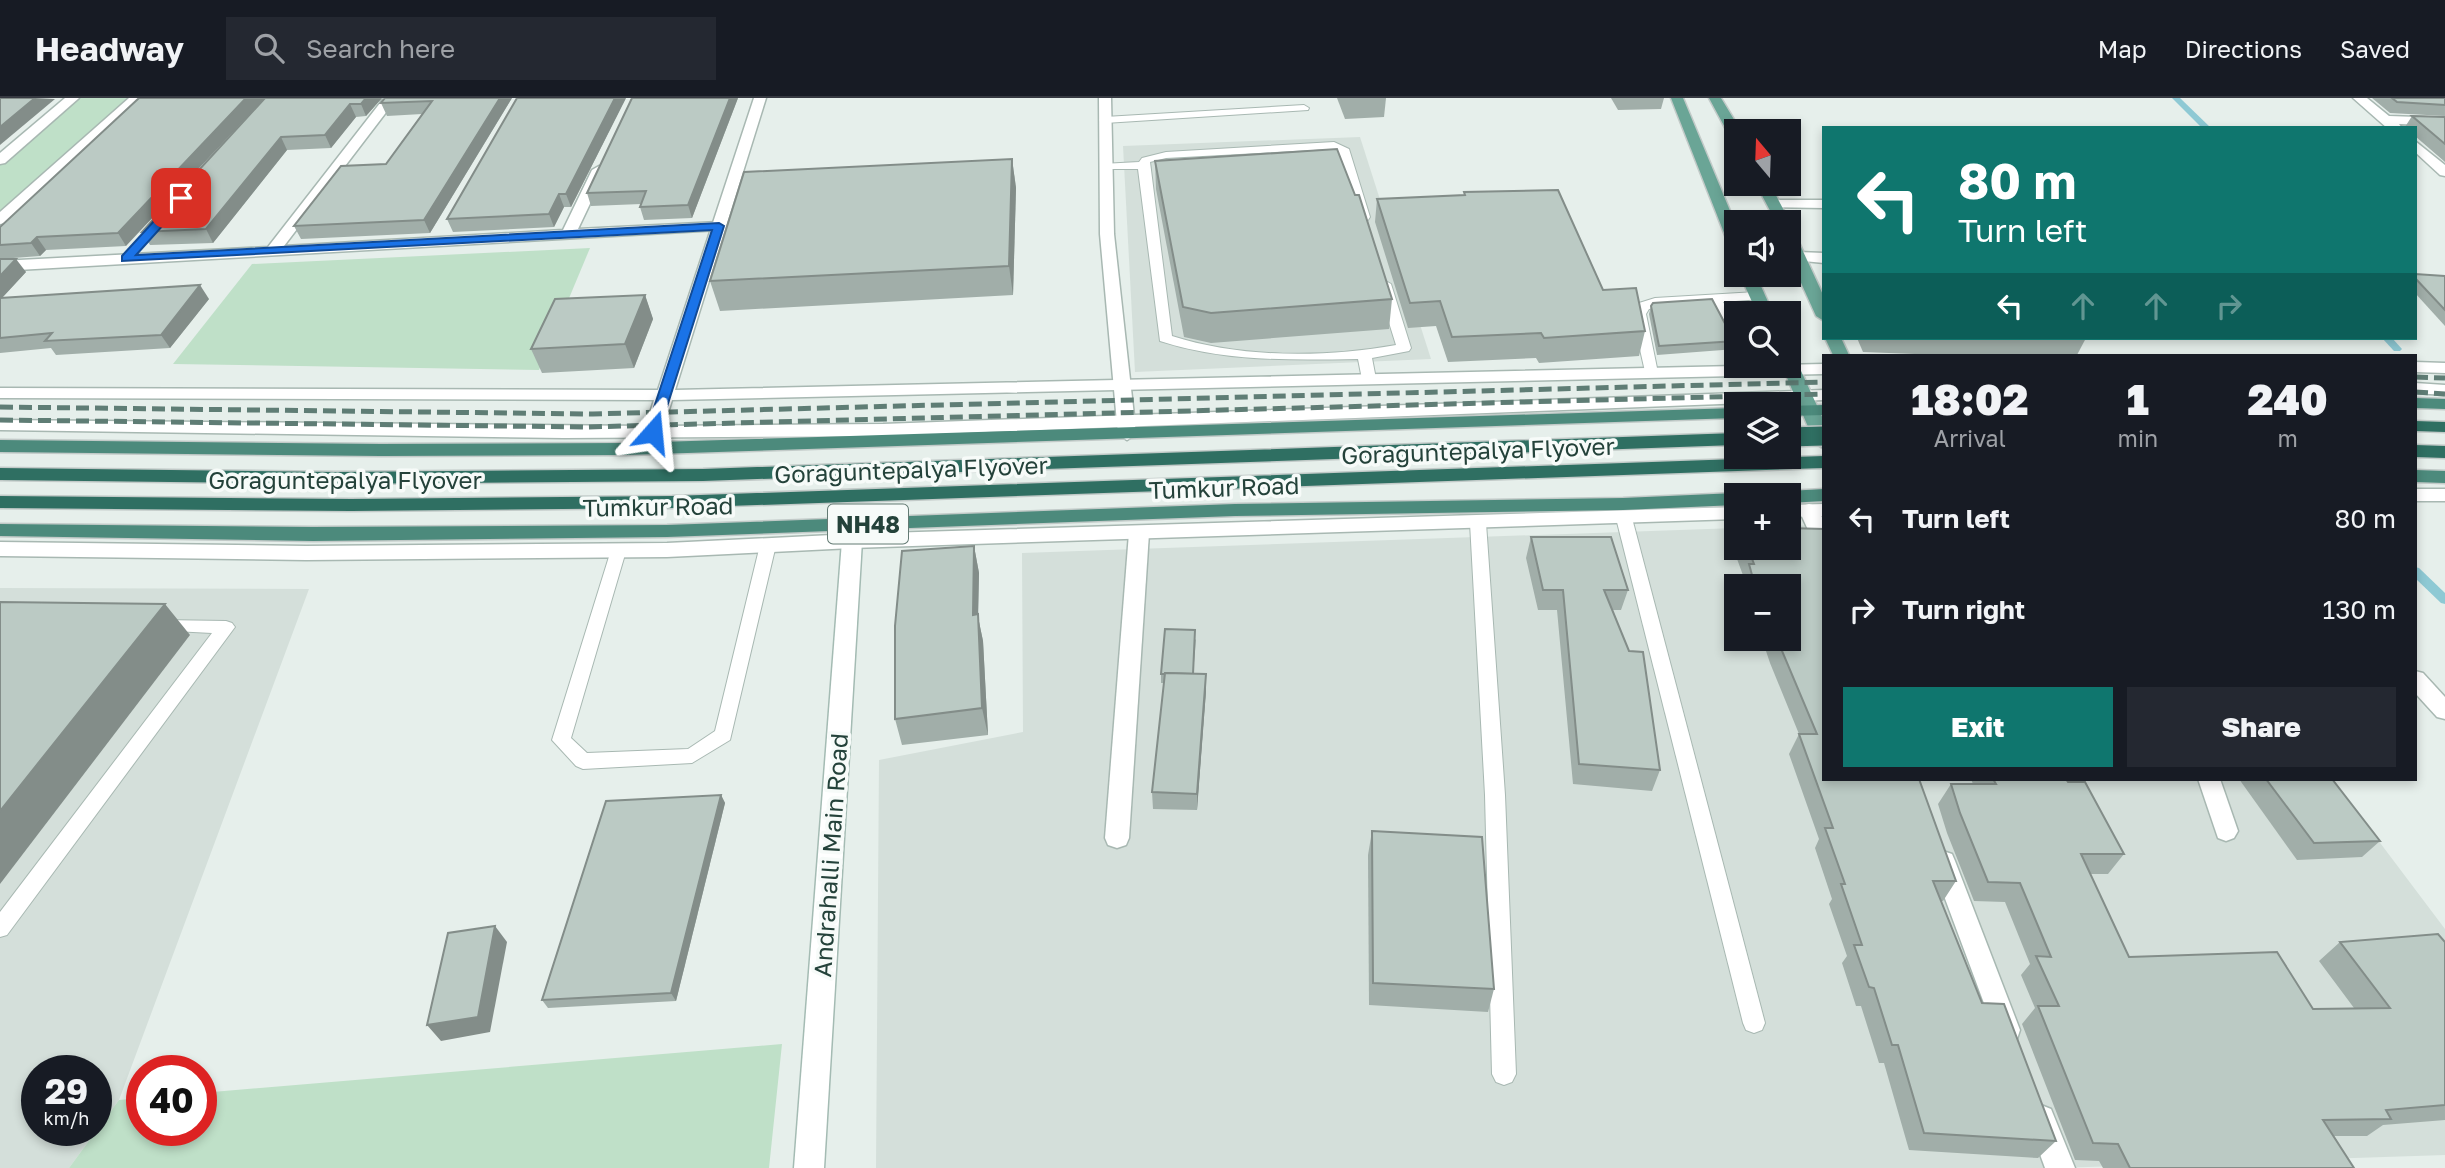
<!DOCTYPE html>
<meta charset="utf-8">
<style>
body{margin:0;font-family:"Golos Text",sans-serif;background:#242831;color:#f1f3f6;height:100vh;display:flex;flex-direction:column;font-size:26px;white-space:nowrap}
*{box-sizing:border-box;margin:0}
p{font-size:23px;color:#9ea1a6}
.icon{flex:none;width:38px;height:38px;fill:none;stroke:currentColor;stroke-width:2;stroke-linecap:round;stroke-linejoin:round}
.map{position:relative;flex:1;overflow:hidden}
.drawer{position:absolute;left:1822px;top:256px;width:595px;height:427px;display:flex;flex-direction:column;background:#171b24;border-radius:0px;box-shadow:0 4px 10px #0003}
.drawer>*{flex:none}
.banner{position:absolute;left:1822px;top:28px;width:595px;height:214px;border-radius:0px;box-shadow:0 4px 10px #0003;background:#0f766e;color:#fff;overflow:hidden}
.needle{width:46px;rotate:341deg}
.controls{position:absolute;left:1724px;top:21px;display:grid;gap:14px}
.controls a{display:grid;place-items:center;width:77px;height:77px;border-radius:0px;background:#171b24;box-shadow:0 4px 10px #0003;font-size:35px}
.speed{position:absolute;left:21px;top:957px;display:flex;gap:14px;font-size:35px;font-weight:700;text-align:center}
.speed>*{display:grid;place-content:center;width:91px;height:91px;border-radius:50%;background:#171b24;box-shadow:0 4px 10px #0003;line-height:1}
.speed small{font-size:18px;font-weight:400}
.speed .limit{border:10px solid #d22;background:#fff;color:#111}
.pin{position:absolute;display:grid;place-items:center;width:60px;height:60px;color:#fff;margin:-30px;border-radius:14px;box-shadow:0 4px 10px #0006}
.me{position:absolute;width:77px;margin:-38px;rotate:18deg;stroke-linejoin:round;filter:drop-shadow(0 0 5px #0008)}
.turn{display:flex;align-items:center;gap:24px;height:147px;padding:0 21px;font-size:32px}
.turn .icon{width:91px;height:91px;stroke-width:2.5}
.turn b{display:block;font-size:49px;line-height:60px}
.lanes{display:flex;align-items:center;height:66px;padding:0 21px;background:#0003;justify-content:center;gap:35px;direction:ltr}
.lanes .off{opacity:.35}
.eta{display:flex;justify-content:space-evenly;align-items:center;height:119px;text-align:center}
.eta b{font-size:42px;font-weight:800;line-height:49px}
.primary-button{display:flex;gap:14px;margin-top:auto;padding:14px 21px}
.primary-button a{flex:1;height:80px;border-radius:0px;background:#0f766e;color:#fff;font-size:28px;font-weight:800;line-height:80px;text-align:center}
.primary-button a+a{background:#242831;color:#f1f3f6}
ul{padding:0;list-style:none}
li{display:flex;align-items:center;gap:21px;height:91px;padding:0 21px}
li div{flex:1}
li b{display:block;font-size:26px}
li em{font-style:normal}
header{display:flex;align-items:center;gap:42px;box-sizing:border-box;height:98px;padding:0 35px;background:#171b24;border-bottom:2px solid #363941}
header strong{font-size:33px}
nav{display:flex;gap:38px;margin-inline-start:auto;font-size:24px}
.search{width:490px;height:63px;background:#242831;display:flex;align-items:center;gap:18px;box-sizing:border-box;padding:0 24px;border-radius:0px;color:#9ea1a6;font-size:26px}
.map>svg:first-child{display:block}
</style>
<header>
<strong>Headway</strong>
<div class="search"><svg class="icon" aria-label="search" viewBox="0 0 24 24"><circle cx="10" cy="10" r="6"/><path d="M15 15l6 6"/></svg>Search here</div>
<nav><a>Map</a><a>Directions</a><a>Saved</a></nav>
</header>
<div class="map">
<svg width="2445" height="1070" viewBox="0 0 2445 1070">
<rect width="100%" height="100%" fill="#e6efeb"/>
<g fill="#d4dfda" fill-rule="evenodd">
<path d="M1360,39L1431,261L1135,274L1123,48Z"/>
<path d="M1823,427L1824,681H2332L2445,831V1057L2058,1070H876L879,662L1023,634L1022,455L1736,430V450H1788L1789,428ZM1736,488H1788V541H1736Z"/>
<path d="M0,490L309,491L119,1002L69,1070H0ZM37,973H96V1032H37Z"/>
</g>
<g fill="#bfe0c8">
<path d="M78,0H130L0,115V66Z"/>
<path d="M590,150L539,272L173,266L252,166Z"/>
<path d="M782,946L769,1070H69L119,1002L142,1000V1032H201V995Z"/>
</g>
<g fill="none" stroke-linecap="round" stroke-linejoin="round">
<g fill="#8ec9d4" fill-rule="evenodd">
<path d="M2172,0H2180L2211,30H2202Z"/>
<path d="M2382,240H2392L2402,251L2400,253H2394Z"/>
<path d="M2415,469L2419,470L2445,495V506L2441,505L2415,480Z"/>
</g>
<g stroke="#a8b8b2" stroke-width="2">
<g id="service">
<path d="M1304,7L1309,10L1308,12L1105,25L1099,22L1105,19Z"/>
<path d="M1334,44L1349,51L1370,119L1368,122L1358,119L1338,53L1332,51L1166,60L1150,64L1172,238C1241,260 1324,260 1396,247L1377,186L1384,182L1391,186L1411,250L1409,253L1372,260L1376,281L1369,285L1362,281L1358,261C1290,262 1225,264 1160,243L1138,71H1106L1102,70V66L1139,64L1142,60L1166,54Z"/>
<path d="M1756,194L1761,195V201L1723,204L1736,227V244L1729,240L1710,205L1649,211L1646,216L1658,275L1651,279L1646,278L1632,216L1639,205L1655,200Z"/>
<path d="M1624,415L1632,420L1765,925L1762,932L1754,935L1746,932L1743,925L1616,420Z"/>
<path d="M1478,420L1486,425L1505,697L1516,976L1512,984L1504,987L1496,984L1492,976L1485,697L1470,425Z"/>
<path d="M768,441L776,447L730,642L692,665L583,671L576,668L552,642L612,449H624L626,453L571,640L587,655L688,651L715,633L760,447Z"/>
<path d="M161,522L226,523L232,525L235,529L7,837L0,839V814L212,535L155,532L152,528Z"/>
</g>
</g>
<g stroke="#a8b8b2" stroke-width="3">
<g id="minor">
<path d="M65,0H79L5,65L0,66V55Z"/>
<path d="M129,0H143L5,125L0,126V114Z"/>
<path d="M384,0H397L284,148L563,132L592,72L599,68L606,72L578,131L719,124L726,128L719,132L0,173V163L268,149Z"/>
<path d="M1099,0H1111L1114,136L1136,336L1127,342L1118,336L1100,136Z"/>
<path d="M2353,0H2367L2389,18L2445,20V28L2399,26L2402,30H2387Z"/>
<path d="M2415,43L2445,67V78L2440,77L2415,54Z"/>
<path d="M1774,102H1824V110L1769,109L1767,106L1769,103Z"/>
<path d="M1798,154L1824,155V165L1793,162L1790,159L1793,156Z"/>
<path d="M1809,406L1816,408L1824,423V451L1817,450L1814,445L1799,412L1802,408Z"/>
<path d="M1139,428L1146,430L1149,435L1129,740L1126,747L1117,750L1108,747L1105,740L1129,435L1132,430Z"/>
<path d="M2415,573L2423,575L2445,599V621L2437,619L2415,595Z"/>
<path d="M2198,681H2220L2238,733L2234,740L2226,743L2218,740Z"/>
<path d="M1943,753L1952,756L1955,763L2020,932L2017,941L2007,944L1997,941L1994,932L1931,763L1934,756Z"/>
<path d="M2041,1007L2051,1011L2075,1070H2045L2027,1021L2031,1011Z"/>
</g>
</g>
<g stroke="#a8b8b2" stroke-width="3">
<g id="tertiary">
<path d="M754,0H766L675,292L1824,266V276L672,302L664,328L883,326L1824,292V302L883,338L564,340L0,332V322L646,328L654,302L0,300V290L658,292Z"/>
<path d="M2415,264L2445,265V275L2415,274Z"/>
<path d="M2415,285L2445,287V297L2415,295Z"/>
<rect x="2415" y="391" width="30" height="12"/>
<path d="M1824,406V418L1788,419V407Z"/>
<path d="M1736,409V421L852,450L667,459L306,462L0,458V444L306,448L667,445L852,436Z"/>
</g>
</g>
<g stroke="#a4bbb3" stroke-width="3">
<path id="secondary" d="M852,436L859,438L862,443L824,1070H794L842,443L845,438Z"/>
</g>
<g stroke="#c2cac8" stroke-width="3">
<g id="primary">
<path d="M1671,0H1683L1736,127V150L1728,145Z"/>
<path d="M1709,0H1721L1741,33H1736V41L1729,37Z"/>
<path d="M1756,86H1770L1790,124L1788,127V124H1776Z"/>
<path d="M1788,134L1796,138L1824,199V223L1816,218L1788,156Z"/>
<path d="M1740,177H1756L1773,215H1757Z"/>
<path d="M1825,240H1841L1849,257H1833Z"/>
<path d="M1788,257L1796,262L1824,323V351L1815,345L1782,268H1788Z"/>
</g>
</g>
<g stroke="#c2cac8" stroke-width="3">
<g id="trunk">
<path d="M2415,300L2445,301V311L2415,310Z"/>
<path d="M1824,307V317L1788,318V308Z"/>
<path d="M1736,310V320L626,357L381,358L0,354V342L381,346L626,345Z"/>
<path d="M2415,372L2445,373V385L2415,384Z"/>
<path d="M1824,391V403L1788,405V397H1780L1788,393Z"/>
<path d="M1736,395L1743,397H1736V407L1623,412L1235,418L667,439L313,443L0,438V426L313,429L667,427L1235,406L1623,400Z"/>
</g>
</g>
<g stroke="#c2cac8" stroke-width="3">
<g id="motorway">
<path d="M2415,323L2445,324V334L2415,333Z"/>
<path d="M1736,335V347L703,383L336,386L0,382V370L336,374L703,371Z"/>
<path d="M2415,347L2445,348V360L2415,359Z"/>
<path d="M1824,358V370L672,410L351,413L0,410V398L351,401L672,398Z"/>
</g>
</g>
<use href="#service" fill="#fff" fill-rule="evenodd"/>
<use href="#minor" fill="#fff" fill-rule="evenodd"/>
<use href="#tertiary" fill="#fff" fill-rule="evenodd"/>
<use href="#secondary" fill="#fff" fill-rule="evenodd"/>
<use href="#primary" fill="#6aa596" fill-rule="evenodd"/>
<use href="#trunk" fill="#4c8a7c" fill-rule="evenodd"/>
<use href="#motorway" fill="#2f6f62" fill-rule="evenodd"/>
<g stroke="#5f7d75" stroke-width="5" stroke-dasharray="13 6" stroke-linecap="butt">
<path d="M2415,279L2445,280"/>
<path d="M2415,294L2445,296"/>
<path d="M0,309L593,316L1824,284"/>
<path d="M0,322L586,329L1824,296"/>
</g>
<g stroke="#c2cac8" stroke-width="22" stroke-linecap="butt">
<path id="motorway-bridge" d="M1788,339L1824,338"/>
</g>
<use href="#motorway-bridge" stroke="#2f6f62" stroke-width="19"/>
</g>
<g fill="#a1aea9">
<path d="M139,0L126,148L46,152L40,158L0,161V129Z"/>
<path d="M265,0H382L366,18L356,19L331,50L287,52L213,145L150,147L142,134Z"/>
<path d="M385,0H512L430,135L301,141L294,128L386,66L422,16L387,18L381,5Z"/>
<path d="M626,0L571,109H564L554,129L453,134L447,121Z"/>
<path d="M738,0L692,120L644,122L640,109L641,106L591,108L587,95Z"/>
<path d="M1337,0H1386L1384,19L1345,21Z"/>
<path d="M1611,0H1664L1661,11L1618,12Z"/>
<path d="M2372,0H2445V18L2390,15Z"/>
<path d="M2412,18L2445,19V64L2415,38V30L2405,29Z"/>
<path d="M1012,61L1016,90L1013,197L720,213L710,183Z"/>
<path d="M1155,63L1392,201L1389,231L1211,245L1184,239L1156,91Z"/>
<path d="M1464,94L1603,192L1645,233L1639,258L1539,265L1536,260L1448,264L1436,228L1408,230L1375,124L1377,101L1464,97Z"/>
<path d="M0,161L26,174L2,200L209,201L170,250L56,257L51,250L0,255Z"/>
<path d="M2415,176L2445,178V228L2415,195Z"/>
<path d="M645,197L653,221L634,270L542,275L531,251Z"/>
<path d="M1651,208L1729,233L1736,239V251L1657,257L1649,216Z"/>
<path d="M1857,240H2086L2077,257H1940L1863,254Z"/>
<path d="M1531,439L1628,492L1621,512H1612L1660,672L1652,693L1573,686L1557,512H1538L1526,460Z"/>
<path d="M1736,442V450H1788L1956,783L1943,803H1941L1982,905L2056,1043L2038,1060L1909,1052L1884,965H1879L1861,908H1856L1842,865L1847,858L1829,806L1832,801L1815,750L1819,741L1789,656L1799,636L1770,565L1762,541H1788V488H1742L1741,486L1744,480L1733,450Z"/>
<path d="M974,448L979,475L978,519L983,543L988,637L902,647L895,621Z"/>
<path d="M1196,541L1193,576L1206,593L1197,712L1153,711L1152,694L1164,585H1161V576Z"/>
<path d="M1971,681H2066L2068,684L2124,756L2108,776H2090L2129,859L2313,911L2354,910L2319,863L2340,844H2445V1022L2383,1027L2367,1038H2334L2354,1070H2103L2099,1063L2075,1062L2022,926L2035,910L2021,877L2030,866L2005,804L1974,803L1947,735L1938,706L1951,686H1973Z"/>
<path d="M2239,681H2332L2380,743L2362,759L2297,762Z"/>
<path d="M721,697L725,705L676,903L548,910L542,902Z"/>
<path d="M1372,733L1494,891L1488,914L1369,907L1368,757Z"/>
</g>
<g fill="#838d89">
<path d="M35,0L55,1L0,47V29Z"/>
<path d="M246,0H265L126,148L118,135Z"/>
<path d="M366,0H382L366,18L361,6Z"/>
<path d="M500,0H512L430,135L424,122Z"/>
<path d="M615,0H626L571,109L566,96Z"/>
<path d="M730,0H738L692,120L688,107Z"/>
<path d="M350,6L356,19L331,50L325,37Z"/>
<path d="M281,39L287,52L213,145L206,131Z"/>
<path d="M1012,61L1016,90L1013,197L1009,168Z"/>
<path d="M559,96L564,109L554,129L549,116Z"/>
<path d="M37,139L46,152L40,158L31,145Z"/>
<path d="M16,161L26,174L0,202V178Z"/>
<path d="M200,187L209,201L170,250L161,237Z"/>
<path d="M645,197L653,221L634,270L625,246Z"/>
<path d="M974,448L979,475L978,519L983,543L988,637L982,610L973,517Z"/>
<path d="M165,506L190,537L0,786V713Z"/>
<path d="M1206,576V593L1197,712V696Z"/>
<path d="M721,697L725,705L676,903L671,895Z"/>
<path d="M495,828L507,844L490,934L441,943L427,927Z"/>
</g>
<g fill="#bbcac4" stroke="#838d89" stroke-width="2">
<path d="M0,0H35L0,29Z"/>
<path d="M139,0H246L118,135L37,139L31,145L0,147V129Z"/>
<path d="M265,0H366L361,6H350L325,37L281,39L206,131L142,134Z"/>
<path d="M385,0H500L424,122L294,128L341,68L386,66L432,3L381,5Z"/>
<path d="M517,0H615L566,96H559L549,116L447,121Z"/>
<path d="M632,0H730L688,107L640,109L646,93L587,95Z"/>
<path d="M2392,0H2445V7L2397,4Z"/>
<path d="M2412,18L2445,19V46Z"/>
<path d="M1337,51L1355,97H1359L1392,201L1211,215L1183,209L1155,63Z"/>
<path d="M1012,61L1009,168L710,183L744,74Z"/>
<path d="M1558,92L1603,192L1636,190L1645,233L1544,240L1541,235L1452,239L1440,203L1410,205L1377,101L1465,97L1464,94Z"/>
<path d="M0,161H16L0,178Z"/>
<path d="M2415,176L2445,178V212L2415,180Z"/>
<path d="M200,187L161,237L45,243L52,235L0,240V200Z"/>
<path d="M645,197L625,246L531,251L555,201Z"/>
<path d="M1712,201L1729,233L1736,239V243L1659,248L1651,208L1653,205Z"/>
<path d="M1788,430L1824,431V681H1919L1956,783H1933L1982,905L2004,906L2056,1043L1924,1035L1898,947H1892L1874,890L1869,889L1854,847H1862L1841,786H1845L1825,730H1833L1799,636H1817L1777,541H1788V488H1755L1749,466H1754L1748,450H1788Z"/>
<path d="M1531,439H1611L1628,492H1604L1629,553L1643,554L1660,672L1579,666L1563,492H1543Z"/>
<path d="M974,448L973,517L978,516L982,610L895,621V528L902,453Z"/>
<path d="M0,504L165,506L0,713Z"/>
<path d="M1165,531L1195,532L1193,576L1165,575V576H1161Z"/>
<path d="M1165,575L1206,576L1197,696L1152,694Z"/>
<path d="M1993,681H2066L2068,684H2085L2124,756H2081L2129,859L2277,854L2313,911L2390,910L2340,844L2438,836L2445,844V1007L2386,1012L2391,1021L2323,1022L2354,1070H2130L2118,1046L2093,1045L2038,908H2059L2036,858L2051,859L2020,785L1988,784L1960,715L1951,686H1996Z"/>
<path d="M2266,681H2332L2380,743L2314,745Z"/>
<path d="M721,697L671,895L542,902L606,703Z"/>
<path d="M1372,733L1482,739L1494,891L1373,885Z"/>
<path d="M495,828L478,919L427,927L448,835Z"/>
</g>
<path fill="#1a73e8" stroke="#114b97" stroke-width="2" d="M181,97L187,100L185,103L136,157L719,125L724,128L659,334L653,338L646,334L712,132L122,163V158L177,98Z"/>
<g text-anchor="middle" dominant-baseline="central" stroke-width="7" stroke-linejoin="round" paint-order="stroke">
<rect fill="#f7fbf9" stroke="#637a73" stroke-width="2" x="828" y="406.5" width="80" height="39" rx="5"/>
<g font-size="23" font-weight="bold" fill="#24423a">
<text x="868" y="426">NH48</text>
</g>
<g font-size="24" fill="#24423a" stroke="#f7fbf9">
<text transform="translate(1478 352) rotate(-2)">Goraguntepalya Flyover</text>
<text transform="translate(911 371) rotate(-2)">Goraguntepalya Flyover</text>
<text x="345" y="381">Goraguntepalya Flyover</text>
<text transform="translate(1224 389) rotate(-2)">Tumkur Road</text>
<text transform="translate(658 408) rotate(-1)">Tumkur Road</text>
<text transform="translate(830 757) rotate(-86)">Andrahalli Main Road</text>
</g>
</g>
</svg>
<div class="controls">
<a><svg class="needle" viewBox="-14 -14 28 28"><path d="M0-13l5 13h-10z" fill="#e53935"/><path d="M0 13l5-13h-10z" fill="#9ea1a6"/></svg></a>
<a><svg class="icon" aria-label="sound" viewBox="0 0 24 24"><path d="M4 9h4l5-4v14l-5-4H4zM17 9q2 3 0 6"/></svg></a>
<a><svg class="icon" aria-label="search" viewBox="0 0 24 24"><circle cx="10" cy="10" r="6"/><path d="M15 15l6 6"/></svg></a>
<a><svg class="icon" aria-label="layers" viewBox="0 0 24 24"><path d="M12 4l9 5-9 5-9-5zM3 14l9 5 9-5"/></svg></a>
<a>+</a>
<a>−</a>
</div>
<div class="speed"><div>29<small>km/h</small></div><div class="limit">40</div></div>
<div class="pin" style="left:181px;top:100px;background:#d93025"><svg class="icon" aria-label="arrive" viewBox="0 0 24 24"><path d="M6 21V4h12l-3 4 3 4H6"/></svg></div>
<svg class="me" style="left:653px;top:334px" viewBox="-20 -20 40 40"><path d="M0-17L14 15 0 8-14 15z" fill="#1a73e8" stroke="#fff" stroke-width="4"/></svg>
<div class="banner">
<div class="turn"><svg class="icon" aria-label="left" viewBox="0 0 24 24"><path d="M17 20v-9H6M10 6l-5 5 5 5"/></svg><div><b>80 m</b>Turn left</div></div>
<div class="lanes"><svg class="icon" aria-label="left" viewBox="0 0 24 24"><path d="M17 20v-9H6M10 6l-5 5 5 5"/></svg><svg class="icon off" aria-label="ahead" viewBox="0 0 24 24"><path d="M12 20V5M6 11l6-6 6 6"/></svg><svg class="icon off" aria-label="ahead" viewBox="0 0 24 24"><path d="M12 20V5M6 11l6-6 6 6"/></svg><svg class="icon off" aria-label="right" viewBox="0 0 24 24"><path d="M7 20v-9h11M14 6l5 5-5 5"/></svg></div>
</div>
<section class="drawer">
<div class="eta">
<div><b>18:02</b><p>Arrival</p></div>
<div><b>1</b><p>min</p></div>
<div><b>240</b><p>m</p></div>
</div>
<ul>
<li><svg class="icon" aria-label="left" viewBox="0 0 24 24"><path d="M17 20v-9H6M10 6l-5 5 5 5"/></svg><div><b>Turn left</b></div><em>80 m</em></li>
<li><svg class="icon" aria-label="right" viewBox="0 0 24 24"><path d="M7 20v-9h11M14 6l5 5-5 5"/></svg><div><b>Turn right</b></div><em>130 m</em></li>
</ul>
<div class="primary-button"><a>Exit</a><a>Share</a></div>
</section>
</div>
